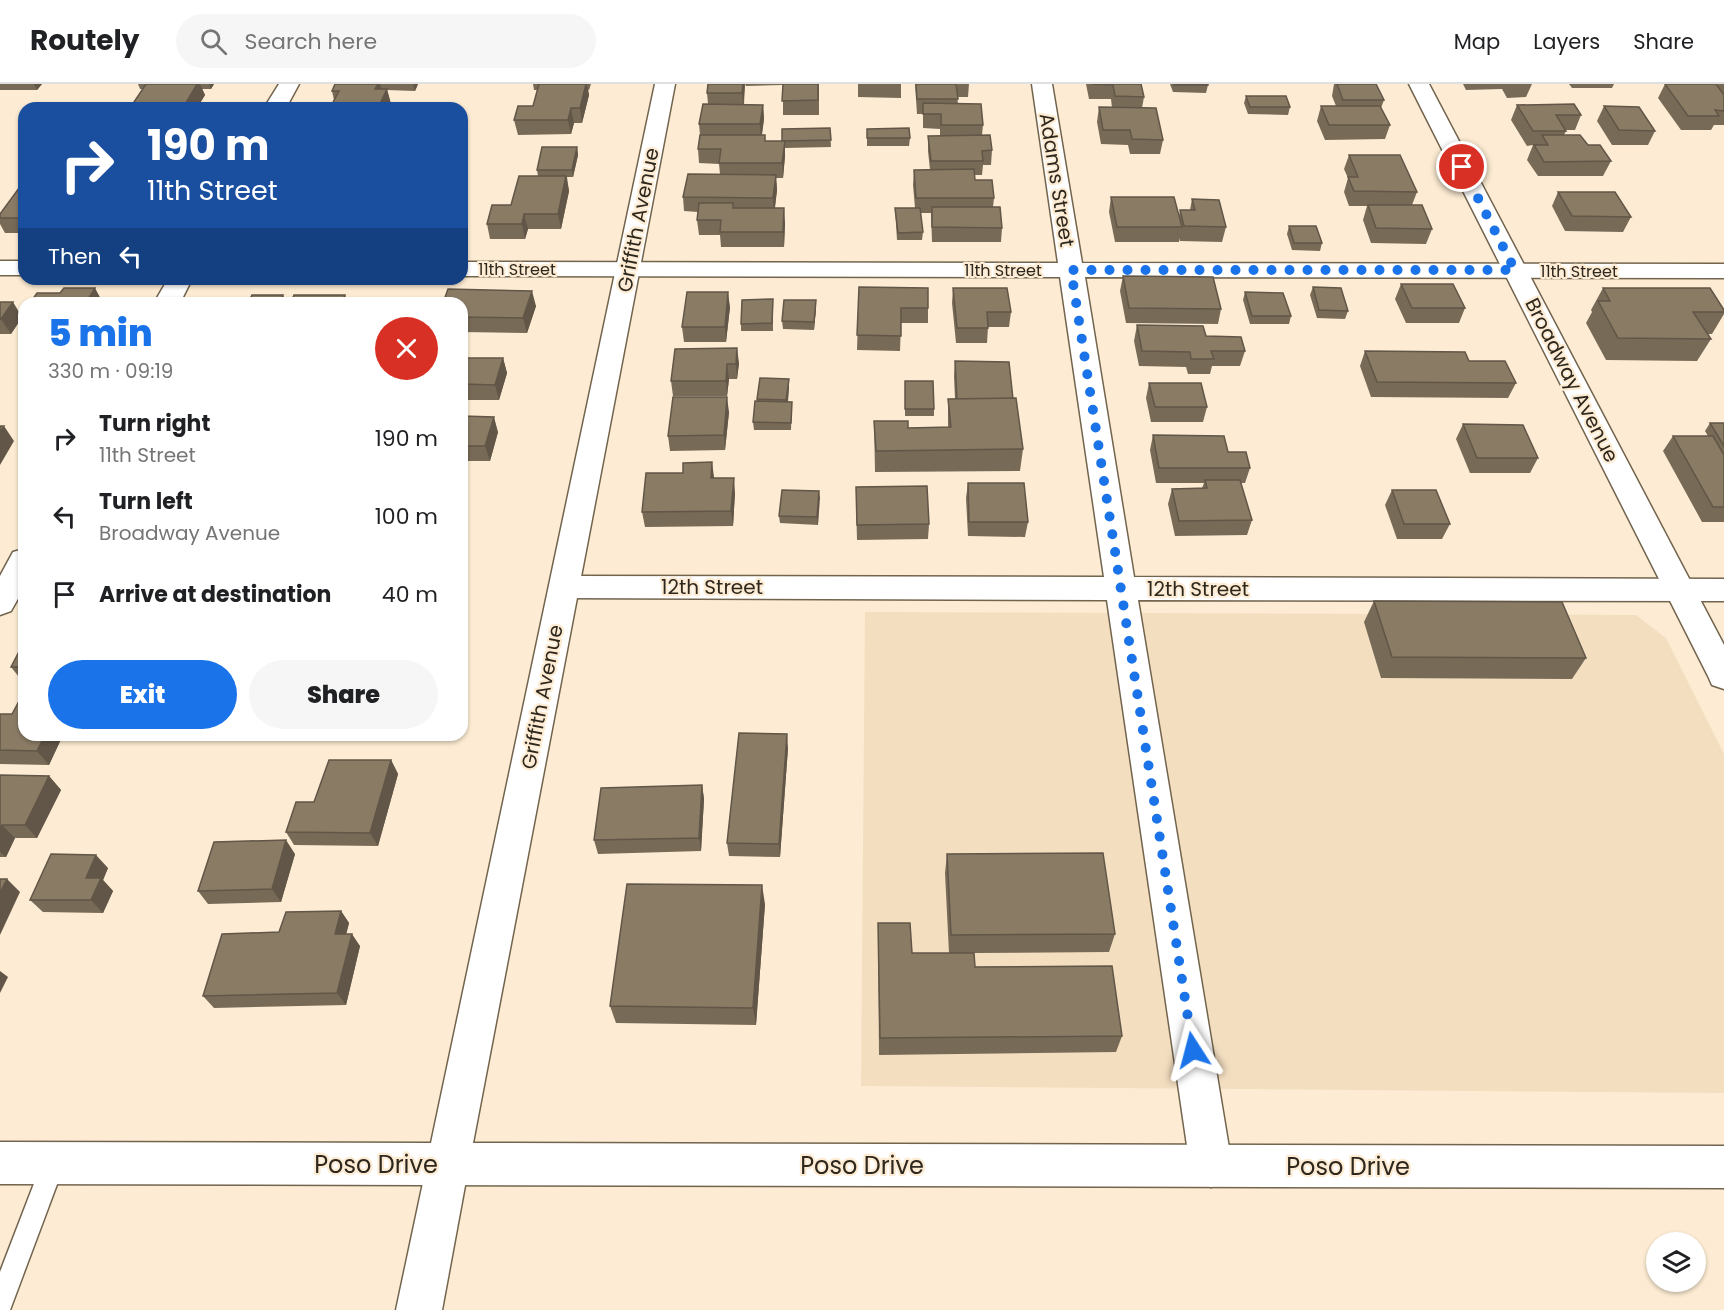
<!DOCTYPE html>
<meta charset="utf-8">
<style>
body{margin:0;font-family:Poppins,sans-serif;background:#f6f6f6;color:#202124;height:100vh;display:flex;flex-direction:column;font-size:22px;white-space:nowrap}
*{box-sizing:border-box;margin:0}
p{font-size:20px;color:#757577}
.icon{flex:none;width:33px;height:33px;fill:none;stroke:currentColor;stroke-width:2;stroke-linecap:round;stroke-linejoin:round}
.map{position:relative;flex:1;overflow:hidden}
.sheet{position:absolute;left:18px;top:213px;width:450px;height:444px;display:flex;flex-direction:column;background:#fff;border-radius:18px;box-shadow:0 2px 4px #0004}
.sheet>*{flex:none}
.guide{position:absolute;left:18px;top:18px;width:450px;height:183px;border-radius:18px;box-shadow:0 2px 4px #0004;background:#1a4fa0;color:#fff;overflow:hidden}
.fabs{position:absolute;left:1646px;top:1148px;display:grid;gap:12px}
.fabs a{display:grid;place-items:center;width:60px;height:60px;border-radius:50%;background:#fff;box-shadow:0 2px 4px #0004;font-size:30px}
.pin{position:absolute;display:grid;place-items:center;width:51px;height:51px;color:#fff;margin:-26px;border:3px solid #fff;border-radius:50%;box-shadow:0 2px 6px #0007}
.me{position:absolute;width:66px;margin:-33px;rotate:351deg;stroke-linejoin:round;filter:drop-shadow(0 0 4px #0008)}
.turn{display:flex;align-items:center;gap:21px;height:126px;padding:0 30px;font-size:27px}
.turn .icon{width:78px;height:78px;stroke-width:2.5}
.turn b{display:block;font-size:42px;line-height:51px}
.then{display:flex;align-items:center;height:57px;padding:0 30px;background:#0003;gap:12px;font-size:22px}
.round{display:grid;place-items:center;flex:none;width:63px;height:63px;border-radius:32px;background:#f6f6f6}
.summary{display:flex;align-items:center;justify-content:space-between;height:102px;padding:0 30px}
h1{font-size:36px;font-weight:800;line-height:45px;color:#1a73e8}
.primary-button{display:flex;gap:12px;margin-top:auto;padding:12px 30px}
.primary-button a{flex:1;height:69px;border-radius:36px;background:#1a73e8;color:#fff;font-size:24px;font-weight:800;line-height:69px;text-align:center}
.primary-button a+a{background:#f6f6f6;color:#202124}
ul{padding:0;list-style:none}
li{display:flex;align-items:center;gap:18px;height:78px;padding:0 30px}
li div{flex:1}
li b{display:block;font-size:22px}
li em{font-style:normal}
header{display:flex;align-items:center;gap:36px;box-sizing:border-box;height:84px;padding:0 30px;background:#fff;border-bottom:2px solid #e0e0e0}
header strong{font-size:28px}
nav{display:flex;gap:33px;margin-inline-start:auto;font-size:21px}
.search{width:420px;height:54px;background:#f6f6f6;display:flex;align-items:center;gap:15px;box-sizing:border-box;padding:0 21px;border-radius:33px;color:#757577;font-size:22px}
.map>svg:first-child{display:block}
</style>
<header>
<strong>Routely</strong>
<div class="search"><svg class="icon" aria-label="search" viewBox="0 0 24 24"><circle cx="10" cy="10" r="6"/><path d="M15 15l6 6"/></svg>Search here</div>
<nav><a>Map</a><a>Layers</a><a>Share</a></nav>
</header>
<div class="map">
<svg width="1724" height="1226" viewBox="0 0 1724 1226">
<rect width="100%" height="100%" fill="#fdecd3"/>
<path fill="#f3dec0" d="M865,528L1636,531L1666,554L1724,670V1009L861,1002Z"/>
<g fill="none" stroke-linecap="round" stroke-linejoin="round">
<g stroke="#72644e" stroke-width="3">
<path id="service" d="M53,1067L61,1071L65,1079L10,1226H0V1188L45,1071Z"/>
</g>
<g stroke="#72644e" stroke-width="3">
<g id="minor">
<path d="M279,0H299L286,24H264Z"/>
<path d="M1032,0H1052L1082,179L1724,180V194L1085,193L1134,493L1724,495V517L1138,516L1232,1082L1226,1097L1211,1103L1196,1097L1190,1082L1107,516L564,514L553,511L549,503L553,495L564,492L1104,493L1060,193L462,192V178L1058,179Z"/>
<rect x="0" y="177" width="24" height="14"/>
<path d="M168,195H192L180,219H154Z"/>
<path d="M24,465V504L11,527L0,531V492L13,468Z"/>
</g>
</g>
<g stroke="#72644e" stroke-width="3">
<g id="tertiary">
<path d="M1409,0H1429L1724,561V605L1712,601L1708,592Z"/>
<path d="M448,1059L463,1065L469,1080L442,1226H396L427,1080L433,1065Z"/>
</g>
</g>
<g stroke="#72644e" stroke-width="3">
<path id="secondary" d="M655,0H675L473,1059L1724,1062V1104L0,1100V1058L431,1059Z"/>
</g>
<use href="#service" fill="#fff" fill-rule="evenodd"/>
<use href="#minor" fill="#fff" fill-rule="evenodd"/>
<use href="#tertiary" fill="#fff" fill-rule="evenodd"/>
<use href="#secondary" fill="#fff" fill-rule="evenodd"/>
</g>
<g fill="#776a57">
<path d="M0,0H42L37,6H0Z"/>
<path d="M138,0H214L211,5H202L205,11L197,24H130L143,5H140Z"/>
<path d="M335,0H418L415,7L387,6L391,20L389,24H330L334,16L332,7Z"/>
<path d="M533,0H591L589,6H588L589,11L582,39H574L571,50L518,51L514,36L533,22L538,6H534Z"/>
<path d="M745,0L744,21H763L764,35L762,51L766,57H782L830,44L831,63L785,64V72L783,94H776L777,106L775,124L785,139L784,163H721L720,151H699L697,136L698,128L684,127L683,113L720,90L719,80L699,79L698,65L700,51L699,40L708,20L707,9Z"/>
<path d="M745,0H819V31H783V1L746,2Z"/>
<path d="M858,0H901V14L858,13Z"/>
<path d="M915,0H969L968,13H957L958,19L983,41L982,51L992,66L991,81H983L982,91H975V96L994,114L993,123L1002,144L1001,158H932L931,129H920L923,148L922,156H897L895,124H915L913,101L914,86H930L928,67V52H940V45L923,44V30H917Z"/>
<path d="M1086,0H1141L1144,13L1142,24L1163,56L1160,70H1130L1128,61L1101,60L1097,38L1099,23L1112,24L1111,15H1089Z"/>
<path d="M1170,0H1208V1L1206,9L1173,8Z"/>
<path d="M1334,0H1376L1384,16L1381,24L1390,41L1385,55L1325,56L1317,37L1321,22H1336L1332,12Z"/>
<path d="M1463,0H1532L1526,13L1507,14L1502,5L1466,6Z"/>
<path d="M1569,0H1614L1612,4H1572Z"/>
<path d="M1665,0H1724V41H1714L1711,46H1681L1658,14Z"/>
<path d="M1246,12L1290,23L1288,31L1248,30L1244,19Z"/>
<path d="M1517,21L1581,31L1575,46H1565L1566,47L1564,51L1588,61L1611,77L1603,92H1538L1527,76L1533,61L1527,62L1511,36Z"/>
<path d="M1604,22L1655,47L1648,61H1612L1597,37Z"/>
<path d="M867,45L910,54L909,62H867Z"/>
<path d="M577,63L578,71L573,93H567L569,107L561,145H528L525,155H490L487,140L511,121L538,92L537,86Z"/>
<path d="M1349,71L1417,108L1412,121L1432,145L1426,160L1371,159L1363,136L1367,122H1349L1344,108L1348,94L1344,85Z"/>
<path d="M24,100V149H5L0,140V130Z"/>
<path d="M1558,108L1631,133L1623,148L1565,147L1552,122Z"/>
<path d="M1111,113L1179,132L1180,126H1190L1192,115L1226,143L1222,158L1180,157V154L1179,158H1115L1109,128Z"/>
<path d="M1289,142L1322,159L1320,167L1292,166L1287,150Z"/>
<path d="M1123,192L1221,225L1218,240L1126,239L1120,207Z"/>
<path d="M1401,200L1465,224L1459,239H1406L1395,215Z"/>
<path d="M859,203L928,224V239H901L900,267L857,266Z"/>
<path d="M1313,203L1348,227L1345,235L1317,234L1310,211Z"/>
<path d="M953,204L1011,228L1009,243H988L987,259H956L952,219Z"/>
<path d="M1603,204L1724,226V230L1712,250H1708L1711,255L1697,277L1606,276L1586,239L1592,228L1591,226Z"/>
<path d="M1245,208L1291,232L1289,240H1250L1243,216Z"/>
<path d="M0,218L22,233L24,229V246L19,238L11,250H0Z"/>
<path d="M462,219L536,222L527,249L462,248Z"/>
<path d="M730,223L726,258H684L682,243Z"/>
<path d="M773,223V247H741V240Z"/>
<path d="M816,224L814,246L783,245L782,237Z"/>
<path d="M1137,241L1206,252L1245,267L1240,282H1212L1210,290H1188L1186,283L1139,282L1134,257Z"/>
<path d="M675,265L739,279L737,295H729L727,312H673L671,297Z"/>
<path d="M1365,267L1469,277L1516,299L1508,314L1371,313L1360,282Z"/>
<path d="M462,274H503L507,289L499,316H462Z"/>
<path d="M955,277L1013,315L1023,365L1020,387L875,388L874,337L908,344L948,343V315H955L954,292Z"/>
<path d="M905,297L934,325V332H905Z"/>
<path d="M1149,299L1207,323L1203,338H1151L1146,314Z"/>
<path d="M789,303L788,318H792L791,346H754L753,338L757,315Z"/>
<path d="M729,328L725,366L670,367L668,352Z"/>
<path d="M462,332L498,348L490,377H462Z"/>
<path d="M1710,339H1724V438H1702L1663,367L1673,352H1708L1705,347Z"/>
<path d="M1463,340L1538,374L1530,389H1470L1456,355Z"/>
<path d="M1153,351L1228,368L1250,384L1245,399H1241L1252,436L1247,451L1175,452L1168,420L1172,405L1202,404L1204,399H1156L1150,366Z"/>
<path d="M714,394L735,409L733,442L645,443L642,428Z"/>
<path d="M968,399L1028,438L1025,453L968,452L966,414Z"/>
<path d="M1392,406L1450,440L1442,455H1397L1385,421Z"/>
<path d="M819,407L818,441L780,439L779,432Z"/>
<path d="M856,418L929,440L928,455L857,456Z"/>
<path d="M1374,517L1586,574L1572,595L1381,594L1364,538Z"/>
<path d="M24,558V598H23L11,583Z"/>
<path d="M0,630L24,651H107V652L63,651L49,681L0,680Z"/>
<path d="M788,664L780,773L729,772L727,759Z"/>
<path d="M391,676L398,690L378,762L294,761L286,748L314,718Z"/>
<path d="M0,691L49,692L61,706L37,754H15L6,773H0Z"/>
<path d="M702,701L704,715L701,767L598,770L594,756Z"/>
<path d="M295,770L281,818L208,820L198,807Z"/>
<path d="M947,770L1115,850L1109,868L974,869L975,883L1122,952L1116,968L879,971L878,839L912,869H949L945,789Z"/>
<path d="M108,784L103,796L113,807L103,829L43,828L30,816Z"/>
<path d="M765,820L756,941L616,939L610,922Z"/>
<path d="M341,827L349,839L346,850L360,862L346,921L214,924L203,912L279,848Z"/>
</g>
<g fill="#615647">
<path d="M34,0H42L37,6Z"/>
<path d="M197,0H200L205,11L197,24H183Z"/>
<path d="M209,0H214L211,5Z"/>
<path d="M378,0H380L383,11L375,5Z"/>
<path d="M413,0H418L415,7Z"/>
<path d="M586,0H587L589,11L582,39L580,24Z"/>
<path d="M743,0H745L743,23L742,9Z"/>
<path d="M387,5L391,20L389,24H378Z"/>
<path d="M763,21L764,35L761,55L760,40Z"/>
<path d="M571,24L574,39L571,50L568,36Z"/>
<path d="M785,57V72L783,94L782,79Z"/>
<path d="M577,63L578,71L573,93L572,86Z"/>
<path d="M776,91L777,106L774,129L773,114Z"/>
<path d="M566,92L569,107L561,145L558,130Z"/>
<path d="M784,124L785,139L784,163L783,148Z"/>
<path d="M524,130L528,145L525,155L522,140Z"/>
<path d="M95,204L103,219H86Z"/>
<path d="M532,207L536,222L527,249L523,234Z"/>
<path d="M728,208L730,223L726,258L725,243Z"/>
<path d="M283,211L287,219H279Z"/>
<path d="M345,211L348,219L342,218Z"/>
<path d="M816,216V224L814,246V238Z"/>
<path d="M13,218L22,233L11,250L1,235Z"/>
<path d="M737,264L739,279L737,295L736,280Z"/>
<path d="M503,274L507,289L499,316L495,301Z"/>
<path d="M727,280L729,295L727,312L726,297Z"/>
<path d="M789,295V303L787,324L786,316Z"/>
<path d="M727,313L729,328L725,366L724,351Z"/>
<path d="M494,333L498,348L490,377L485,362Z"/>
<path d="M4,342L14,357L0,381V348Z"/>
<path d="M712,378L714,393L713,409L711,394Z"/>
<path d="M734,394L735,409L733,442L731,427Z"/>
<path d="M819,407L820,414L818,441L817,433Z"/>
<path d="M787,650L788,664L780,773L779,760Z"/>
<path d="M45,651H63L49,681L37,667Z"/>
<path d="M391,676L398,690L378,762L370,749Z"/>
<path d="M49,692L61,706L37,754L25,741Z"/>
<path d="M702,701L704,715L701,767L699,754Z"/>
<path d="M2,741L15,754L6,773L0,768V745Z"/>
<path d="M286,756L295,770L281,818L272,805Z"/>
<path d="M96,771L108,784L103,796L113,807L103,829L91,816L86,794Z"/>
<path d="M7,795L20,808L0,851V809Z"/>
<path d="M762,801L765,820L756,941L753,924Z"/>
<path d="M341,827L349,839L343,863L335,850Z"/>
<path d="M352,850L360,862L346,921L337,909Z"/>
<path d="M0,887L8,893L0,909Z"/>
</g>
<g fill="#8a7b65" stroke="#615647" stroke-width="1.5">
<path d="M146,0H197L183,24H130Z"/>
<path d="M335,0H378L375,5H387L378,24H330L339,7H332Z"/>
<path d="M539,0H586L580,24H571L568,36H514L518,22H533Z"/>
<path d="M708,0H743L742,9H707Z"/>
<path d="M783,0H818V16L782,17Z"/>
<path d="M916,0H956L958,15H917Z"/>
<path d="M1091,0H1141L1144,13L1115,12L1113,1Z"/>
<rect x="1174" y="0" width="34" height="1"/>
<path d="M1337,0H1376L1384,16H1343Z"/>
<path d="M1665,0H1716L1724,11V27L1715,26L1719,32H1688Z"/>
<path d="M1246,12H1286L1290,23H1250Z"/>
<path d="M923,19L981,20L983,41H941V30H923Z"/>
<path d="M703,20L763,21L760,40H699Z"/>
<path d="M1574,20L1581,31H1556L1566,47H1533L1517,21Z"/>
<path d="M1321,22H1380L1390,41H1329Z"/>
<path d="M1604,22L1639,23L1655,47L1619,46Z"/>
<path d="M1099,23L1156,24L1163,56L1132,55L1130,46H1103Z"/>
<path d="M830,44L831,56L782,57V45Z"/>
<path d="M909,44L910,54H867V45Z"/>
<path d="M700,51H765V57H785L782,79H719L721,65H698Z"/>
<path d="M990,51L992,66L982,67L983,77H931L928,52Z"/>
<path d="M1542,51H1580L1588,61H1600L1611,77L1544,78L1534,61H1548Z"/>
<path d="M542,63H577L572,86H537Z"/>
<path d="M1349,71H1400L1417,108L1354,107L1348,93H1358Z"/>
<path d="M974,85L975,96H992L994,114H916L914,86Z"/>
<path d="M688,90L776,91L773,114L683,113Z"/>
<path d="M519,92H566L558,130H524L522,140H487L492,121H511Z"/>
<path d="M22,100H24V134H0V130Z"/>
<path d="M1558,108H1615L1631,133L1572,132Z"/>
<path d="M1111,113H1174L1182,143H1117Z"/>
<path d="M1192,115L1219,116L1226,143L1184,142L1180,126H1195Z"/>
<path d="M699,119H733V124H784L783,148H720L721,136H697Z"/>
<path d="M1368,121H1422L1432,145L1376,144Z"/>
<path d="M932,123H1000L1002,144L932,143Z"/>
<path d="M895,124H920L923,148L898,149Z"/>
<path d="M1289,142H1316L1322,159H1294Z"/>
<path d="M1123,192L1213,193L1221,225L1129,224Z"/>
<path d="M1401,200H1453L1465,224H1412Z"/>
<path d="M859,203L928,204V224H901V252L857,251Z"/>
<path d="M1313,203L1341,204L1348,227L1319,226Z"/>
<path d="M64,204H95L86,219H30L37,209H60Z"/>
<path d="M953,204H1007L1011,228H987L988,244H957Z"/>
<path d="M1603,204H1710L1724,226V228H1693L1711,255L1618,254L1598,217H1610Z"/>
<path d="M448,205L532,207L523,234L462,233V219H443Z"/>
<path d="M687,208H728L725,243H682Z"/>
<path d="M1245,208L1283,209L1291,232H1252Z"/>
<path d="M252,211H283L279,219H248Z"/>
<path d="M294,211H345L342,218H378V219H291Z"/>
<path d="M773,215L772,239L741,240L742,216Z"/>
<path d="M784,216H816L814,238L782,237Z"/>
<path d="M0,218H13L1,235H0Z"/>
<path d="M24,229V237H19Z"/>
<path d="M1137,241L1203,242L1206,252L1241,253L1245,267H1211L1214,275H1191L1190,268L1142,267Z"/>
<path d="M737,264L736,280H727L726,297H671L675,265Z"/>
<path d="M1365,267L1465,268L1469,277H1505L1516,299L1377,298Z"/>
<path d="M462,274H503L495,301L462,300Z"/>
<path d="M955,277L1009,278L1013,315H957Z"/>
<path d="M760,294L789,295L786,316L757,315Z"/>
<path d="M905,297H933L934,325H905Z"/>
<path d="M1149,299H1201L1207,323H1155Z"/>
<path d="M673,313H727L724,351L668,352Z"/>
<path d="M1016,314L1023,365L876,367L874,337H908V344L951,343L948,315Z"/>
<path d="M755,317L792,318L791,339L753,338Z"/>
<path d="M462,332L494,333L485,362H462Z"/>
<path d="M1710,339H1724V362Z"/>
<path d="M1463,340L1523,341L1538,374H1477Z"/>
<path d="M0,342H4L0,348Z"/>
<path d="M1153,351L1224,352L1228,368H1246L1250,384H1159Z"/>
<path d="M1673,352H1713L1724,371V423H1713Z"/>
<path d="M712,378L711,394H734L731,427L642,428L646,389H683V379Z"/>
<path d="M1205,396H1240L1252,436L1179,437L1172,405L1207,404Z"/>
<path d="M968,399H1024L1028,438H969Z"/>
<path d="M927,402L929,440L857,441L856,403Z"/>
<path d="M782,406L819,407L817,433L779,432Z"/>
<path d="M1392,406H1436L1450,440H1404Z"/>
<path d="M1374,517L1562,518L1586,574L1392,573Z"/>
<path d="M24,558V583H11Z"/>
<path d="M24,608V651H45L37,667L0,666V630H12Z"/>
<path d="M739,649L787,650L779,760L727,759Z"/>
<path d="M329,676H391L370,749L286,748L296,718H314Z"/>
<path d="M0,691L49,692L25,741H2L0,745Z"/>
<path d="M702,701L699,754L594,756L601,704Z"/>
<path d="M286,756L272,805L198,807L214,758Z"/>
<path d="M1103,769L1115,850L951,851L947,770Z"/>
<path d="M51,770L96,771L86,794H101L91,816H30Z"/>
<path d="M0,795H7L0,809Z"/>
<path d="M627,800L762,801L753,924L610,922Z"/>
<path d="M341,827L335,850H352L337,909L203,912L222,850L279,848L286,828Z"/>
<path d="M878,839H910L912,869H974L975,883L1112,882L1122,952L880,954Z"/>
</g>
<g fill="none" stroke-linecap="round" stroke-linejoin="round">
<path stroke="#1a73e8" stroke-width="10" stroke-dasharray="0 18" d="M1193,966L1071,186H1515L1462,83"/>
</g>
<g text-anchor="middle" dominant-baseline="central" stroke-width="4.5" stroke-linejoin="round" paint-order="stroke">
<g font-size="16" fill="#2d271e" stroke="#fdecd3">
<text x="517" y="185">11th Street</text>
<text x="1003" y="186">11th Street</text>
<text x="1579" y="187">11th Street</text>
</g>
<g font-size="20" fill="#2d271e" stroke="#fdecd3">
<text transform="translate(1057 96) rotate(81)">Adams Street</text>
<text transform="translate(638 136) rotate(-79)">Griffith Avenue</text>
<text transform="translate(1572 296) rotate(63)">Broadway Avenue</text>
<text x="712" y="503">12th Street</text>
<text x="1198" y="505">12th Street</text>
<text transform="translate(542 613) rotate(-79)">Griffith Avenue</text>
</g>
<g font-size="24" fill="#2d271e" stroke="#fdecd3">
<text x="376" y="1080">Poso Drive</text>
<text x="862" y="1081">Poso Drive</text>
<text x="1348" y="1082">Poso Drive</text>
</g>
</g>
</svg>
<div class="fabs">
<a><svg class="icon" aria-label="layers" viewBox="0 0 24 24"><path d="M12 4l9 5-9 5-9-5zM3 14l9 5 9-5"/></svg></a>
</div>
<div class="pin" style="left:1462px;top:83px;background:#d93025"><svg class="icon" aria-label="arrive" viewBox="0 0 24 24"><path d="M6 21V4h12l-3 4 3 4H6"/></svg></div>
<svg class="me" style="left:1193px;top:966px" viewBox="-20 -20 40 40"><path d="M0-17L14 15 0 8-14 15z" fill="#1a73e8" stroke="#fff" stroke-width="4"/></svg>
<div class="guide">
<div class="turn"><svg class="icon" aria-label="right" viewBox="0 0 24 24"><path d="M7 20v-9h11M14 6l5 5-5 5"/></svg><div><b>190 m</b>11th Street</div></div>
<div class="then">Then<svg class="icon" aria-label="left" viewBox="0 0 24 24"><path d="M17 20v-9H6M10 6l-5 5 5 5"/></svg></div>
</div>
<section class="sheet">
<div class="summary"><div><h1>5 min</h1><p>330 m · 09:19</p></div><a class="round" style="background:#d93025;color:#fff"><svg class="icon" aria-label="close" viewBox="0 0 24 24"><path d="M6 6l12 12M18 6L6 18"/></svg></a></div>
<ul>
<li><svg class="icon" aria-label="right" viewBox="0 0 24 24"><path d="M7 20v-9h11M14 6l5 5-5 5"/></svg><div><b>Turn right</b><p>11th Street</p></div><em>190 m</em></li>
<li><svg class="icon" aria-label="left" viewBox="0 0 24 24"><path d="M17 20v-9H6M10 6l-5 5 5 5"/></svg><div><b>Turn left</b><p>Broadway Avenue</p></div><em>100 m</em></li>
<li><svg class="icon" aria-label="arrive" viewBox="0 0 24 24"><path d="M6 21V4h12l-3 4 3 4H6"/></svg><div><b>Arrive at destination</b></div><em>40 m</em></li>
</ul>
<div class="primary-button"><a>Exit</a><a>Share</a></div>
</section>
</div>
